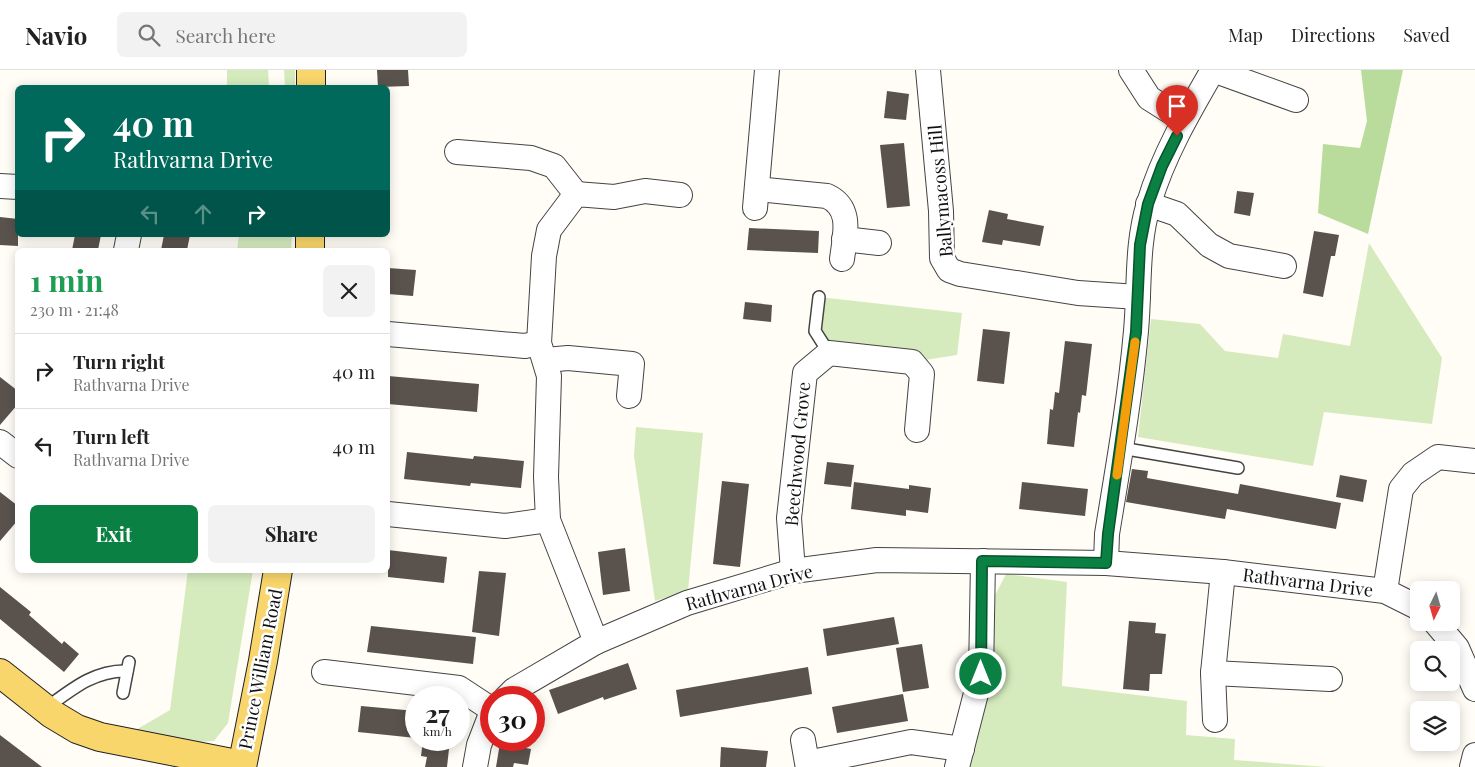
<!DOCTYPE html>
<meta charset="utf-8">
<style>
body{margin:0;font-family:"Playfair Display",serif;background:#f2f2f2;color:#222;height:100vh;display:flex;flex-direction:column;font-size:19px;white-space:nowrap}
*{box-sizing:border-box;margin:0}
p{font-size:16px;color:#767676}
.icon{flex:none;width:28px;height:28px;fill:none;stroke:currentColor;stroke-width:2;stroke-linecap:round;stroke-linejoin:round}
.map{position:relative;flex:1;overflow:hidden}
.drawer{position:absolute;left:15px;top:178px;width:375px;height:325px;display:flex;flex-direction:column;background:#fff;border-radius:8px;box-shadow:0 2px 12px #0003}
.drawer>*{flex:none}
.banner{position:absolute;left:15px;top:15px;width:375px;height:152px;border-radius:8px;box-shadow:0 2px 12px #0003;background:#00695c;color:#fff;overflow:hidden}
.needle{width:32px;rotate:185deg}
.tools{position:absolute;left:1410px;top:511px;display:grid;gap:10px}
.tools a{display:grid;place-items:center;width:50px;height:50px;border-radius:8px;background:#fff;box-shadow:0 2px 12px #0003;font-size:25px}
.speed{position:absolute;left:405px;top:616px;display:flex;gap:10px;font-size:25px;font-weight:700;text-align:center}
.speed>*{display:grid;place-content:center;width:65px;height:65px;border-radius:50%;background:#fff;box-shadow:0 2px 12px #0003;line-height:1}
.speed small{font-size:12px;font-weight:400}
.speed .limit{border:8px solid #d22;background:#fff;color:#111}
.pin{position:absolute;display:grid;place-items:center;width:42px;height:42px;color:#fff;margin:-51px -21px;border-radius:50% 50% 50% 0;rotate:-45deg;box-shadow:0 0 5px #0007}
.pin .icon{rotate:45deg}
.me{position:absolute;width:55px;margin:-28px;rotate:0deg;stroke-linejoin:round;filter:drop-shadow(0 0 4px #0008)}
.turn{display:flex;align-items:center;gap:18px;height:105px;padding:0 15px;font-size:22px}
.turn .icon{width:65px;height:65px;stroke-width:2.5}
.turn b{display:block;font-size:35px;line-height:42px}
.lanes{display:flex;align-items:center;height:48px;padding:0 15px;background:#0003;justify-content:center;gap:25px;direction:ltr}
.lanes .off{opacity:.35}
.round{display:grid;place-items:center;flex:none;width:52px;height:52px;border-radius:8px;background:#f2f2f2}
.headline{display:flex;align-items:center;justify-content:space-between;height:85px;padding:0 15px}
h1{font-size:30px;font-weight:700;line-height:38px;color:#1e9e55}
.button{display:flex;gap:10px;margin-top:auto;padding:10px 15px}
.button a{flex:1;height:58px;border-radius:8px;background:#0b8043;color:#fff;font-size:20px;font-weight:700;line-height:58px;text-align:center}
.button a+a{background:#f2f2f2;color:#222}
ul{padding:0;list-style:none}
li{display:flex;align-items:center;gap:15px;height:75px;padding:0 15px;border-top:1px solid #e0e0e0}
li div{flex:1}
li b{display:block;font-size:19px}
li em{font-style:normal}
header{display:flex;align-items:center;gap:30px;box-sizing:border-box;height:70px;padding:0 25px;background:#fff;border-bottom:1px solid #e0e0e0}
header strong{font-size:24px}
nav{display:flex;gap:28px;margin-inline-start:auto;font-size:18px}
.search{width:350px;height:45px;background:#f2f2f2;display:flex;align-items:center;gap:12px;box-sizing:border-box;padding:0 18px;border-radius:8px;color:#767676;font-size:19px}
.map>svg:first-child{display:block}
</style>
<header>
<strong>Navio</strong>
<div class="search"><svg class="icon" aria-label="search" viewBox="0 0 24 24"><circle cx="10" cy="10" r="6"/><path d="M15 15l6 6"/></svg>Search here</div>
<nav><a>Map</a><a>Directions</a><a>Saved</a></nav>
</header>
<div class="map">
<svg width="1475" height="697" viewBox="0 0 1475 697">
<rect width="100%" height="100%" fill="#fffdf5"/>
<g fill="#d5ebbd">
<path d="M227,0H268L269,17H227Z"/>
<path d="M284,0H295V17H285Z"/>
<path d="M239,165H292L291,180H237Z"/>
<path d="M1369,173L1442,288L1432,354L1324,342L1313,396L1138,367L1151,249L1200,254L1225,281L1278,288L1283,264L1350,276Z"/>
<path d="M819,227L962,243L957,285L912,292L829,283L815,261Z"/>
<path d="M636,357L703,363L688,521L655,531L634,386Z"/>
<path d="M188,500H253L228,653L214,671L199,672L134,661L170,640Z"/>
<path d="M1006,504L1067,512L1062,616L1187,631L1186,665L1235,669L1234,690L1327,697H969L988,539Z"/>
</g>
<path fill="#b9dc9c" d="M1361,0H1403L1368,164L1318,143L1323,74L1360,78L1367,51Z"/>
<g fill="#5a524d">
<path d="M377,0H408L409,16L378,17Z"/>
<path d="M887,21L909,24L906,50L884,48Z"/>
<path d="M904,73L910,136L887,138L880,75Z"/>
<path d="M1237,121L1254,123L1250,146L1234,143Z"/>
<path d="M989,140L1008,144L1007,149L1044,156L1040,176L1003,170L1002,175L982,172Z"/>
<path d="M0,147L18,149V176L0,175Z"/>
<path d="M749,158L819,161L818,183L747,180Z"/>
<path d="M1314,161L1339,165L1335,186H1331L1323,227L1303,223Z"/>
<path d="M75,165H101L98,180H72Z"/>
<path d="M164,165H190L187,180H161Z"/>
<path d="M388,198L416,200L413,226L388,224Z"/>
<path d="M745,232L772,235L771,252L743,249Z"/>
<path d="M983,259L1010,262L1004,314L977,311Z"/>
<path d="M1065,271L1092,274L1086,326L1082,325L1080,343L1078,342L1074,377L1047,374L1050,339L1053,340L1055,322L1059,323Z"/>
<path d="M388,306L479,314L477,342L388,334Z"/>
<path d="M0,307L18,321V334L0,355Z"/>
<path d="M407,382L473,389L474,386L524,391L521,418L471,413L470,416L404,409Z"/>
<path d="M827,392L854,395L851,417L824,414Z"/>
<path d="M1132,399L1148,401L1147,408L1238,424L1240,414L1341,433L1336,459L1227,439L1225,449L1126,432Z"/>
<path d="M1340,405L1367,410L1363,432L1336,427Z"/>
<path d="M722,411L749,414L740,497L713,494Z"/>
<path d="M854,412L909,419V415L931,418L928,443L906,440V446L851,439Z"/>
<path d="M1022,412L1088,419L1085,446L1019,439Z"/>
<path d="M0,422L18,436V450L0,471Z"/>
<path d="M625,478L630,521L603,525L598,482Z"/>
<path d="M388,480L447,487L444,513L388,507Z"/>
<path d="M479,501L506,503L499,566L472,562Z"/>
<path d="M0,517L31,542L29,545L62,574L64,571L79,584L64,602L0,549Z"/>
<path d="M894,547L899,574L827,586L823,559Z"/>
<path d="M1129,551L1156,553L1155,563L1166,564L1162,604H1150L1149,621L1123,619Z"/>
<path d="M371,556L476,567L473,594L367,582Z"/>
<path d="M922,574L929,618L903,622L896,578Z"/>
<path d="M628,593L637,619L604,630L603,627L558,644L549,620Z"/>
<path d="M808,597L812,624L680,647L676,620Z"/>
<path d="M903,624L908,651L837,663L832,637Z"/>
<path d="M361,636L416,641V668L358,662Z"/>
<path d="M0,665L42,697H0Z"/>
<path d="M423,670H450L447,697H425L427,687L421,686Z"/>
<path d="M500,673L531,679L528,695L514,693L513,697H496Z"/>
<path d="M721,677L768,681L766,697H720Z"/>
</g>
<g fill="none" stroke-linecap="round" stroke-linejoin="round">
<g stroke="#444" stroke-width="14">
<g id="service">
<path d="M819,227L815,261L829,283"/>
<path d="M1121,378L1238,398"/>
<path d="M123,623L129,592"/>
<path d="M45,639C71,620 94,600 127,601"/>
</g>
</g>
<g stroke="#444" stroke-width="26">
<g id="minor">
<path d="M928,0L941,141L942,188L949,200L960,204L1078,223L1138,227"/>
<path d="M1131,0L1149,28L1184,50"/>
<path d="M1213,0L1296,30"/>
<path d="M457,82L531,88L554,96L576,124"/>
<path d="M0,116L18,117"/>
<path d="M757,119L827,126C853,138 845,165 842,189"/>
<path d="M1148,134L1177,144L1209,175L1229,186L1284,196"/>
<path d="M755,138L767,0"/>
<path d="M844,169L879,173"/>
<path d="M126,180L129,165"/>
<path d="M388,264L525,276L539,273"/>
<path d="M546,290L568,288L632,294L629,326"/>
<path d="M0,372L18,386"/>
<path d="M388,444L505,456L548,450"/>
<path d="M1106,493L1107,464C1118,397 1130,329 1136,261C1140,218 1136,175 1149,133C1163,86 1188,43 1213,0"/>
<path d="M793,501L789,448L805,303L829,283L912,292L922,304L917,360"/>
<path d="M1385,521L1401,419L1413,404L1438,387L1475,391"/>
<path d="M1435,552L1457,578L1475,619"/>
<path d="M596,572L548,450L546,407L549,306L539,273L544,186L549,160L576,124L614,127L645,121L680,125"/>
<path d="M324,602L459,618L491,639"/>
<path d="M1213,603L1330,609"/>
<path d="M506,628L514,620L596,572L687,533L793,501L877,490L1106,493L1223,502L1385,521L1419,538"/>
<path d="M1215,650L1213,603L1223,502"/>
<path d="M803,670L807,693L911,672L962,679"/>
<path d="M475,697L479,675L491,644"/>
<path d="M957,697L981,604L983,491"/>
<path d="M1472,697L1475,685"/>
</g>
</g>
<g stroke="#222" stroke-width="30">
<g id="primary">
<path d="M311,18V0"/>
<path d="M310,180V165"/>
<path d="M0,603L52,644L77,659L100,667L242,695"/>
<path d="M242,697L263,591L278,500"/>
</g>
</g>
<use href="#service" stroke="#fff" stroke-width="11"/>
<use href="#minor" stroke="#fff" stroke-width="24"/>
<use href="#primary" stroke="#f9d66b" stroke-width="28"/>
</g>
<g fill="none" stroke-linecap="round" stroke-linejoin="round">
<g stroke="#07532c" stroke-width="12">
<path id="route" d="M981,604L982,491L1106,493L1108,464L1136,262L1140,175L1148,134L1162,96L1177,66"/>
</g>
<use href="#route" stroke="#0b8043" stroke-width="9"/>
<path stroke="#f59e0b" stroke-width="9" d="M1117,405L1135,272"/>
</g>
<g text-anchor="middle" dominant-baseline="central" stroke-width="5" stroke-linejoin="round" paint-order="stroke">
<g font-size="18" fill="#111" stroke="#fff">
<text transform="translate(940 121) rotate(-95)">Ballymacoss Hill</text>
<text transform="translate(797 384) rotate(-85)">Beechwood Grove</text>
<text transform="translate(1308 512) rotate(7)">Rathvarna Drive</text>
<text transform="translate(749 517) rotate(-15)">Rathvarna Drive</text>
<text transform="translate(260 599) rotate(-79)">Prince William Road</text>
</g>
</g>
</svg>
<div class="tools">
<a><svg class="needle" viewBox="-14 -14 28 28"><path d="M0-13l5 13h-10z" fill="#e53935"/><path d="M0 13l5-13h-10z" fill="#767676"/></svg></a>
<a><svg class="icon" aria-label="search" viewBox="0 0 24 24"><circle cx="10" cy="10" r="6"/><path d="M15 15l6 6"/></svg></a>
<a><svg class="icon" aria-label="layers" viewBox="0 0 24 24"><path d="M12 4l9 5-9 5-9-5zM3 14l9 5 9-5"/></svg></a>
</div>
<div class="speed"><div>27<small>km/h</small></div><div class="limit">30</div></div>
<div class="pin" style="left:1177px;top:66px;background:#d93025"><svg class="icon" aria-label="arrive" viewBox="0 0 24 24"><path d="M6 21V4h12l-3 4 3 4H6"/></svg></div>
<svg class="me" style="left:981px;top:604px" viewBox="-20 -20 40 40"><circle r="17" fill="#0b8043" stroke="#fff" stroke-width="3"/><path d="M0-11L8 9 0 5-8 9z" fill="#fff"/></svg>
<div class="banner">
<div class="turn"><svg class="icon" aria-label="right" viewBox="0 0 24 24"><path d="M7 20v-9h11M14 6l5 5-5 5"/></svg><div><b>40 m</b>Rathvarna Drive</div></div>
<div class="lanes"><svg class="icon off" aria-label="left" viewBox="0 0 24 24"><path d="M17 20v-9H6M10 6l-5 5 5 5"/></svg><svg class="icon off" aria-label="ahead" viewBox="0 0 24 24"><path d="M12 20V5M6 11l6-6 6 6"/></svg><svg class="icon" aria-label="right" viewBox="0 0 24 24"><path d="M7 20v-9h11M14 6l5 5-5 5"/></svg></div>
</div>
<section class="drawer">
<div class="headline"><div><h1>1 min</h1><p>230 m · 21:48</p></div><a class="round"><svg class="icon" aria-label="close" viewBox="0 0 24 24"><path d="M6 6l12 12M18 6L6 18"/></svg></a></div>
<ul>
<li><svg class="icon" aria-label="right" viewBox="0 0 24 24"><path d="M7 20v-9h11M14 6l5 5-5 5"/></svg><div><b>Turn right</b><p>Rathvarna Drive</p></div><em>40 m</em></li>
<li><svg class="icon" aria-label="left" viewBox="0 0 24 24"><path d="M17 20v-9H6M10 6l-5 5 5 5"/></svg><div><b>Turn left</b><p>Rathvarna Drive</p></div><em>40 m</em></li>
</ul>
<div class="button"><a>Exit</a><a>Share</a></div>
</section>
</div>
